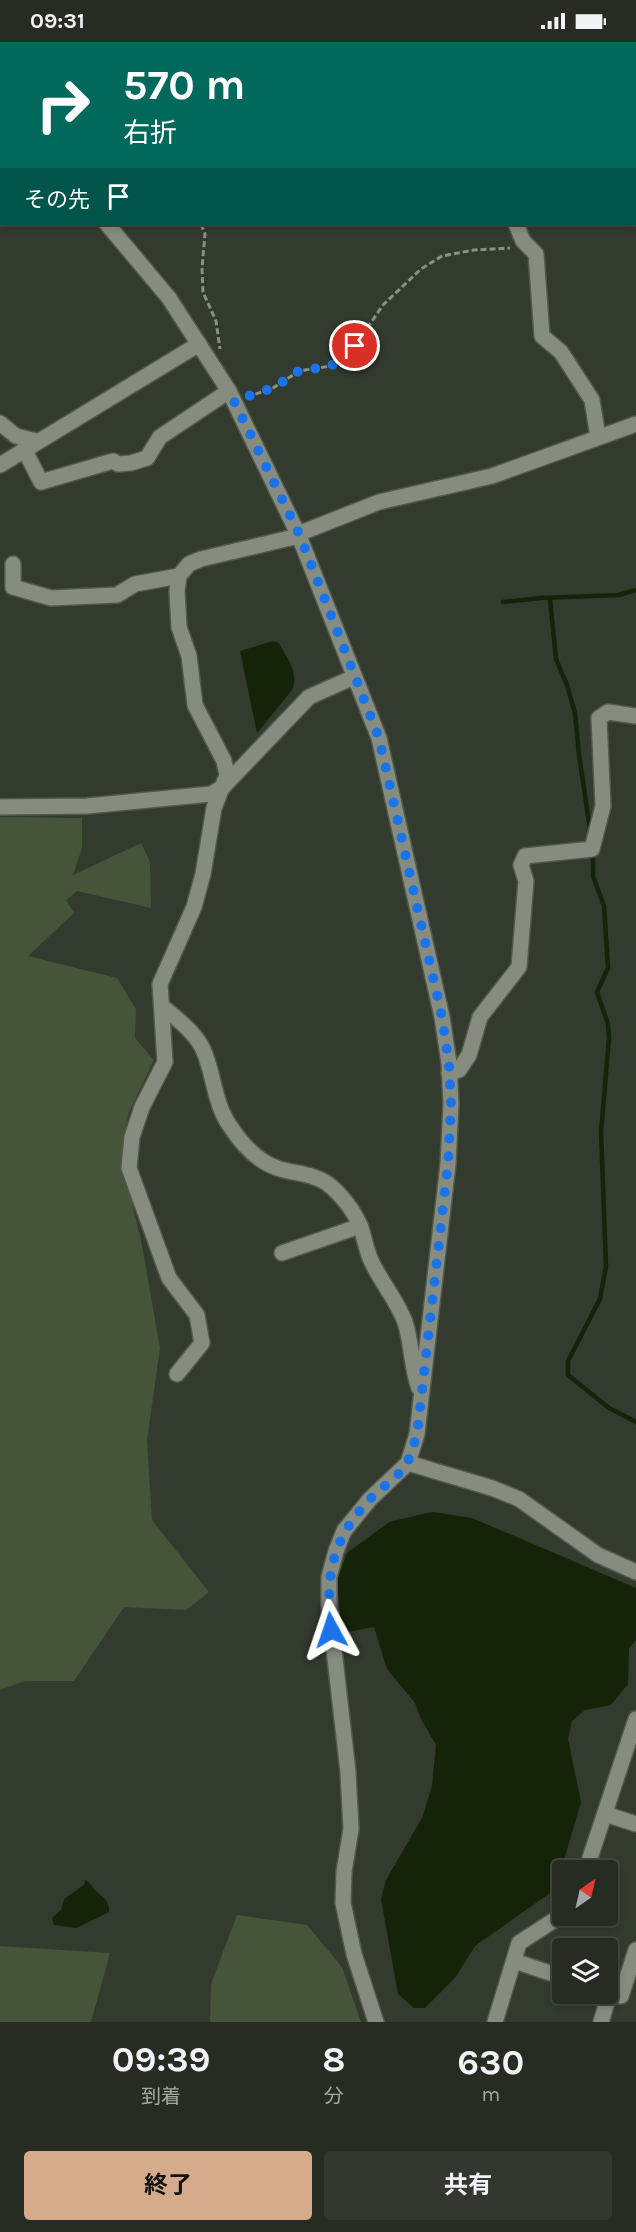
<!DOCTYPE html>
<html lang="ja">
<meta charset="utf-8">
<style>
body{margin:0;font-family:Karla,"Noto Sans JP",sans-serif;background:#32382f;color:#f1f3f6;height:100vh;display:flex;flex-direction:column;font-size:22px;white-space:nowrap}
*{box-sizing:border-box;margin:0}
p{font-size:20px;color:#a4a7a5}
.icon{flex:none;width:33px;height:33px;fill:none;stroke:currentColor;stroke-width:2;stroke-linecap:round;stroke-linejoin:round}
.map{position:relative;height:1980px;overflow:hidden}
.sheet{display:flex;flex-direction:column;background:#262c22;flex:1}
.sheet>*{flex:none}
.hud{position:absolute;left:0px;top:0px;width:636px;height:183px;box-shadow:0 3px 9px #0003,0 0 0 2px #424840;background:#00695c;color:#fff;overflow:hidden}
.needle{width:39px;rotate:34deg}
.controls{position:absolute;left:552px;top:1818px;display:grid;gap:12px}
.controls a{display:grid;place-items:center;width:66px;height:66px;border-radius:6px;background:#262c22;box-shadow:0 3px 9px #0003,0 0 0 2px #424840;font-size:30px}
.pin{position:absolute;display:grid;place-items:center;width:51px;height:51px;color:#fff;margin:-26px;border:3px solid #fff;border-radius:50%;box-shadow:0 2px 6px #0007}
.me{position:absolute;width:66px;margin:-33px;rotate:355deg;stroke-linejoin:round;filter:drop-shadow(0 0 4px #0008)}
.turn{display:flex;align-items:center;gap:21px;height:126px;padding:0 24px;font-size:27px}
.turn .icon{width:78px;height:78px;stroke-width:2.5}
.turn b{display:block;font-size:42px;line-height:51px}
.then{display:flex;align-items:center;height:57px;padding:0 24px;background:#0003;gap:12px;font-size:22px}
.eta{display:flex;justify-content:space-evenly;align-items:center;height:102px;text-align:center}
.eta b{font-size:36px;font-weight:700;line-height:42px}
.action{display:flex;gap:12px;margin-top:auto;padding:12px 24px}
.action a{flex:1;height:69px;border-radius:6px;background:#d6ab8b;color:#111;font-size:24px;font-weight:700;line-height:69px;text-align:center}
.action a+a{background:#32382f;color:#f1f3f6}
.status{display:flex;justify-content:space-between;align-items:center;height:42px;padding:0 30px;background:#262c22;direction:ltr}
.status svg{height:16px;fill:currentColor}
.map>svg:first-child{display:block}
</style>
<div class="status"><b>09:31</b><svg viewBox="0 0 49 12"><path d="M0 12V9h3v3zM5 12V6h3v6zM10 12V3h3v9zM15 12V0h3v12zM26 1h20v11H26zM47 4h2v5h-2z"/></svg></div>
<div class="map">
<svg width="636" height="1980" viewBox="0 0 636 1980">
<rect width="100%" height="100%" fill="#333a2e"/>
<g fill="#46553a">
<path d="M0,775L82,776V806L73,833L141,801L150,820L151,866L77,849L66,858L74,871L28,914L117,936L136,967L135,996L154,1018L128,1072L123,1124L141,1198L160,1306L147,1398L152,1478L209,1550L186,1568L124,1565L74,1639H25L0,1648Z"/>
<path d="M237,1873L307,1883L342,1925L361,1980H210L211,1942Z"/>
<path d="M0,1904L110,1911L91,1980H0Z"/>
</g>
<g fill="#152308">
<path d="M273,599L279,601C286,615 300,631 292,648L257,691L240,609Z"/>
<path d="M432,1470L472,1476L636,1546V1598L629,1606L628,1642L611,1663L585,1668L572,1679L568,1697L581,1760L558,1838L550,1851L475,1904L455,1936L425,1966H414L398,1952L381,1857L386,1838L422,1776L432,1744L436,1703L421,1677L415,1661L387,1627L374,1585L342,1591L337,1539L347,1511L389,1480Z"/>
<path d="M85,1838C91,1841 91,1844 96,1849C103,1856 110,1858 109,1870L76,1886L54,1883L52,1876L61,1868L64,1857L84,1843Z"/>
</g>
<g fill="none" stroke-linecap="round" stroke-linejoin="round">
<g stroke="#152308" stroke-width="4.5">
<path d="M550,557L556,617L567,643L575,671L579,713L590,787"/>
<path d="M503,560L541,556L619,553L636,548"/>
<path d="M593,813V834L604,864L608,926L597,950L608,982L609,996L601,1090L606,1224L600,1257L568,1319V1333L609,1366L636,1380"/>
</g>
<g stroke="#53584e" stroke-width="18">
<g id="minor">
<path d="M634,44L636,42"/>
<path d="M0,59L2,61"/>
<path d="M634,169L636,170"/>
<path d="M107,182L169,256L229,349L299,494L379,696L442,975L449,1021L451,1062L448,1122L417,1392L408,1421L370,1457L344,1489L336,1509L329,1535V1564L348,1730L351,1787L344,1830L343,1861L354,1912L376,1980"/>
<path d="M516,182L523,199L536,212L542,294L561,310L592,358L598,395"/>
<path d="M0,381L16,394L36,399"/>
<path d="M24,407L41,440L113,419L118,422L131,421L147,416L160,395L229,349"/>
<path d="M0,423L199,302"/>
<path d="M298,492L379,460L492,434L636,382"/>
<path d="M13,522V545L51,556L117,553L135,542L179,534"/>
<path d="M0,765L87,764L211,752L223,745L309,655L354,635"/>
<path d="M163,965C178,978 198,992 205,1012C214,1035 215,1063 230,1084C241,1101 257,1119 277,1126C294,1132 313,1131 328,1142C341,1152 355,1170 361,1186C364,1195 366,1206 370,1216C379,1238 396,1256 405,1280C412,1301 411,1325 419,1346"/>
<path d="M449,1031L459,1028L469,1013L480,975L519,925L526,839L521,823L525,814L592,807L603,764L599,676L608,670L636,674"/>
<path d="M282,1211L360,1184"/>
<path d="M177,1332L202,1301L197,1273L169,1236L129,1126L132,1095L142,1065L165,1020L160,942L194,865L203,832L214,766L227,733L224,719L195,663L189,614L179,585L177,549L179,534L189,522L201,517L299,494"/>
<path d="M408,1421L492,1446L519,1457L598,1513L636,1530"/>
<path d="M605,1772L636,1782"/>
<path d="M586,1828L636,1677"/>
<path d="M514,1919L562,1935"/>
<path d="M608,1949L621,1954L636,1908"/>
<path d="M495,1980L519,1901L562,1873"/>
<path d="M601,1980L610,1950"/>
</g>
</g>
<g stroke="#8a9086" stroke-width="3" stroke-dasharray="6 3" stroke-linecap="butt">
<path d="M0,39L2,38"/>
<path d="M201,182L205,192L202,226L203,250L216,279L220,307"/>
<path d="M247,355L273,346L299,329L331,324L355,304L383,263L421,227L442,214L474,208L510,206"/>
</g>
<use href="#minor" stroke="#868d80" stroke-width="15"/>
<g stroke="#d3d8d0" stroke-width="7">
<g id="rail">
<path d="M438,0L440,2"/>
<path d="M634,153L636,154"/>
</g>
</g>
<use href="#rail" stroke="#293025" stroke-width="4.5" stroke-dasharray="14" stroke-linecap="butt"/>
</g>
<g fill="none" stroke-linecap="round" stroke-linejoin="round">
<path stroke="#1a73e8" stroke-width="10" stroke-dasharray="0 18" d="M331,1588C325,1532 332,1496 372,1455C383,1444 402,1433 408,1419C412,1410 414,1401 417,1392L448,1122L451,1062L449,1022L442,975L379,696L300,494L234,359L273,346L299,329L331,324L355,304"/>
</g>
</svg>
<div class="controls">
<a><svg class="needle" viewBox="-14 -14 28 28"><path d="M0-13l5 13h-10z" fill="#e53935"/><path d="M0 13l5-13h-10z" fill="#a4a7a5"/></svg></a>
<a><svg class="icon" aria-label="layers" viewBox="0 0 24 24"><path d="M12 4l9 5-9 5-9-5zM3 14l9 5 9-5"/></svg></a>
</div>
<div class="pin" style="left:355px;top:304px;background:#d93025"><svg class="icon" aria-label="arrive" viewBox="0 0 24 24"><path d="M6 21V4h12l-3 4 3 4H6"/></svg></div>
<svg class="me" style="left:331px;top:1588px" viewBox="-20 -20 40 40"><path d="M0-17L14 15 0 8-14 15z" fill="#1a73e8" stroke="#fff" stroke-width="4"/></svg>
<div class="hud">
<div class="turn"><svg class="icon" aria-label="right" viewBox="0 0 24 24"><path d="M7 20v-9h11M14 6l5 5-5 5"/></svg><div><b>570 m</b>右折</div></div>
<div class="then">その先<svg class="icon" aria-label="arrive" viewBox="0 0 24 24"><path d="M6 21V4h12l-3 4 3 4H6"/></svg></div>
</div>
</div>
<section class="sheet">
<div class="eta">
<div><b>09:39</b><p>到着</p></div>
<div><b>8</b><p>分</p></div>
<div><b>630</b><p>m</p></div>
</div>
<div class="action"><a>終了</a><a>共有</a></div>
</section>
